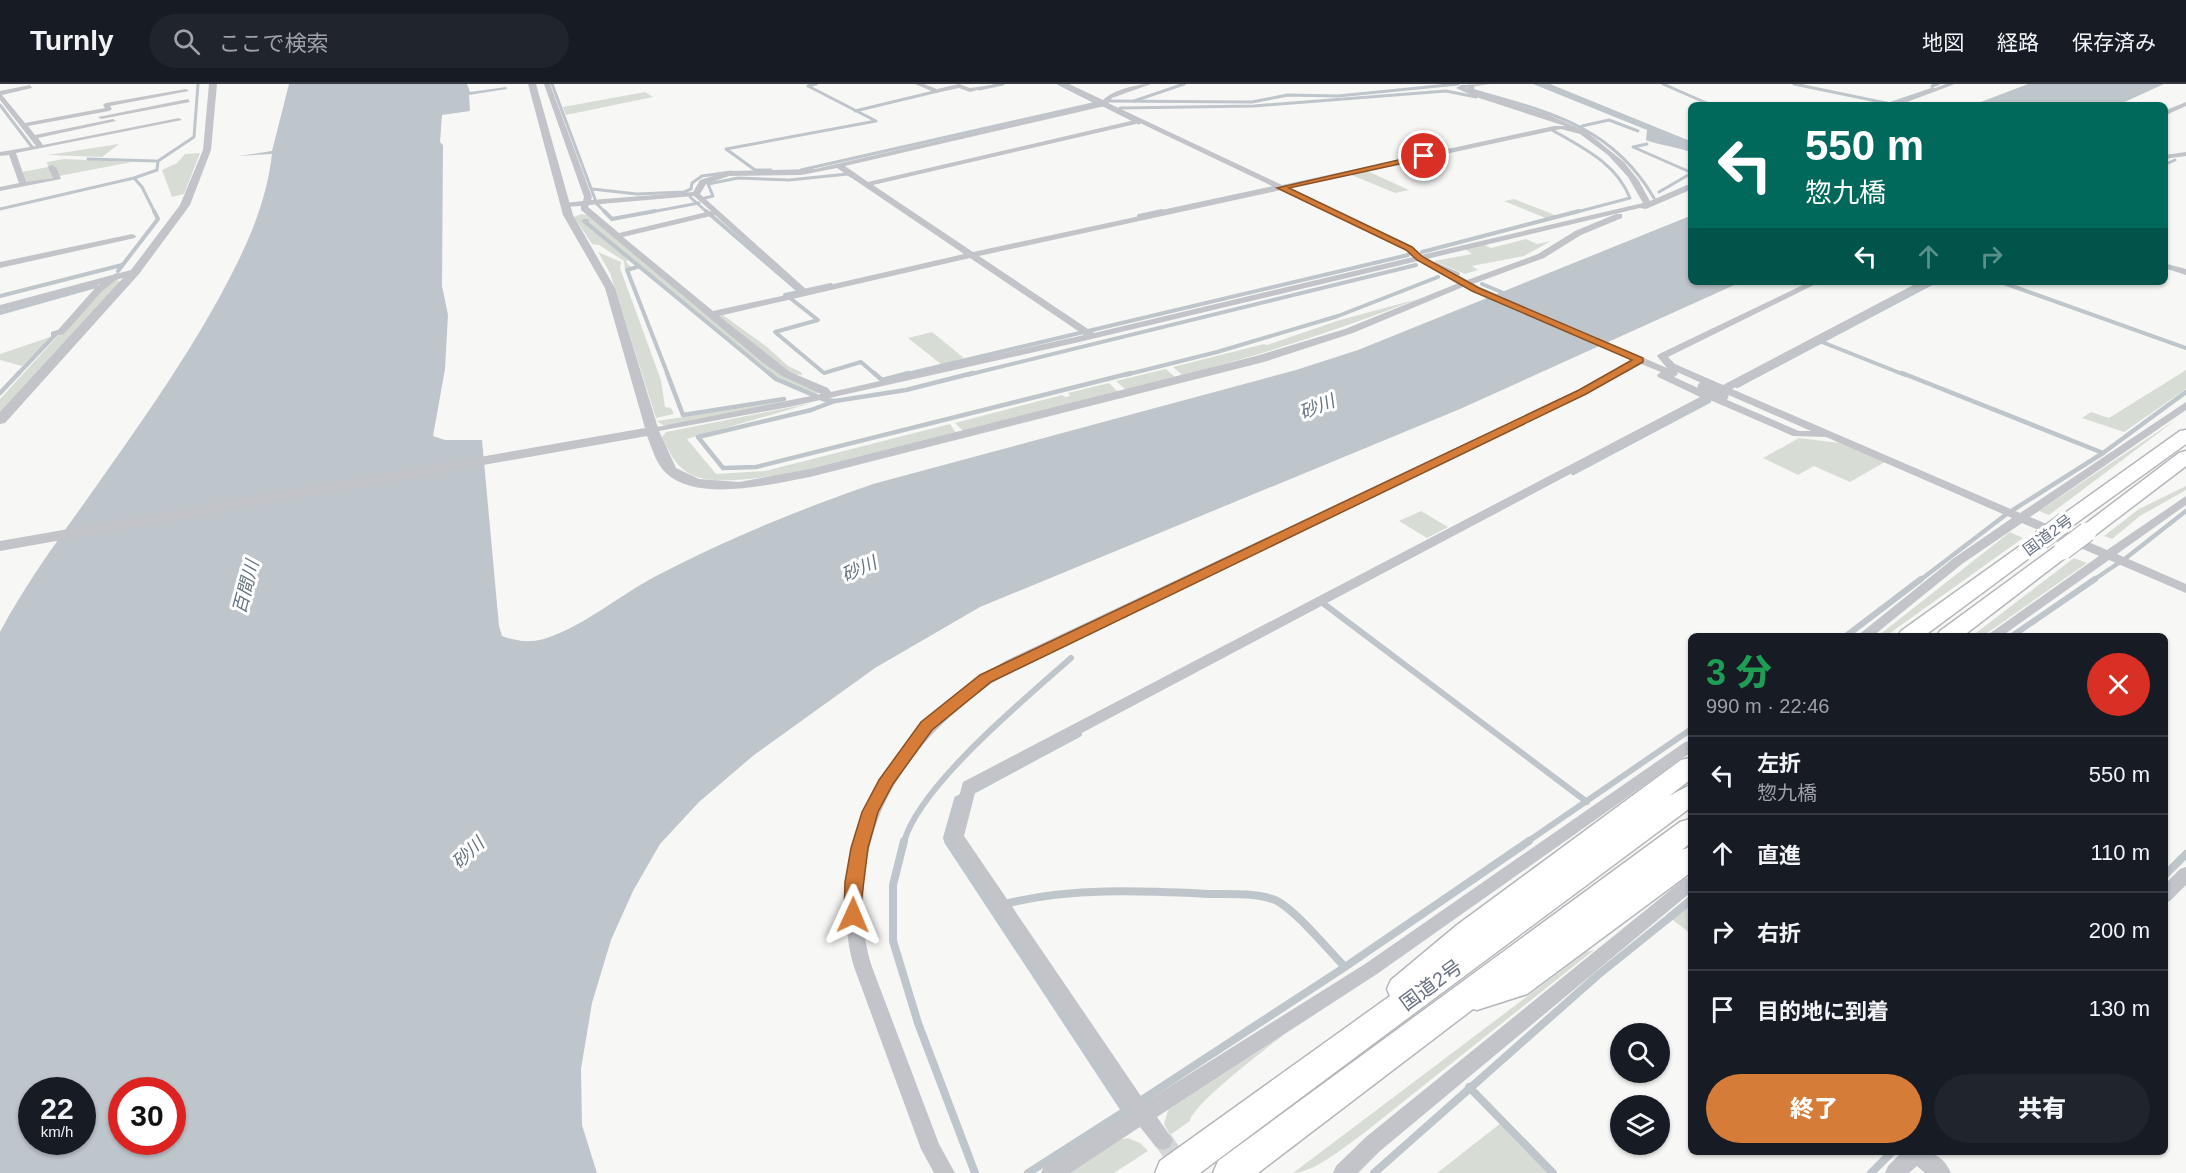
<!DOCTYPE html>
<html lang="ja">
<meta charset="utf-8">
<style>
body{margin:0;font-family:Arial,"Noto Sans JP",sans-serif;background:#20242c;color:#f1f3f6;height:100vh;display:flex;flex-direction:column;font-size:22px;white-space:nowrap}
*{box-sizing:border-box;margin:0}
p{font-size:20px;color:#9ea1a6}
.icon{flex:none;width:33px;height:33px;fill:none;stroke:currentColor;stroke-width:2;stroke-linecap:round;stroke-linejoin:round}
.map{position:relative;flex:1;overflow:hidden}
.details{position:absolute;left:1688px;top:549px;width:480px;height:522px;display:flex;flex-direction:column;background:#171b24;border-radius:9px;box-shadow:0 2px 4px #0004}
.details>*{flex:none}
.guide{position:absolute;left:1688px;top:18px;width:480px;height:183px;border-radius:9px;box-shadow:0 2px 4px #0004;background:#00695c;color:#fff;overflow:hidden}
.controls{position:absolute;left:1610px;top:939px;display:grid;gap:12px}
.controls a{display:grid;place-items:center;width:60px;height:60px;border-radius:50%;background:#171b24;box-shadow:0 2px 4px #0004;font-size:30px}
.speed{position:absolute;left:18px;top:993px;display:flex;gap:12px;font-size:30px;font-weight:700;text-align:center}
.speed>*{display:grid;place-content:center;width:78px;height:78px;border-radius:50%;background:#171b24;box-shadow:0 2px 4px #0004;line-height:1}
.speed small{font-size:15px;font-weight:400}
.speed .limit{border:9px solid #d22;background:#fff;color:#111}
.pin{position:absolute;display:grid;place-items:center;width:51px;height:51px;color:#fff;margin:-26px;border:3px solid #fff;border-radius:50%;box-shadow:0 2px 6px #0007}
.me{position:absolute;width:66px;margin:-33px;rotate:1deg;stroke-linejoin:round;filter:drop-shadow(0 0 4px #0008)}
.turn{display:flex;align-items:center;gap:21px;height:126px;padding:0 18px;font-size:27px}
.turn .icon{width:78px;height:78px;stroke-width:2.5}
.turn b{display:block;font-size:42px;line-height:51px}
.lanes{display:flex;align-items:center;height:57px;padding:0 18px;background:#0003;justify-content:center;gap:30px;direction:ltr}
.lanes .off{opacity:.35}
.round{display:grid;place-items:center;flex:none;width:63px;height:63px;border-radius:32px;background:#20242c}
.headline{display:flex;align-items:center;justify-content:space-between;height:102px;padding:0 18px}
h1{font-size:36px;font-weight:800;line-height:45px;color:#1e9e55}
.action{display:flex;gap:12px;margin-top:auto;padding:12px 18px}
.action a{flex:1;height:69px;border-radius:36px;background:#d57c38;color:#fff;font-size:24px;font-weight:800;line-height:69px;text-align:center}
.action a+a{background:#20242c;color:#f1f3f6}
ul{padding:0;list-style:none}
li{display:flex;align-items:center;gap:18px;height:78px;padding:0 18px;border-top:2px solid #363941}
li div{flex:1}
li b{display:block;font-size:22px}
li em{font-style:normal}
header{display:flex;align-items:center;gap:36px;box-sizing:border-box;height:84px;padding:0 30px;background:#171b24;border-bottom:2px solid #363941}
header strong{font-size:28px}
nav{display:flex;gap:33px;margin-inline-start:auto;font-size:21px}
.search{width:420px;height:54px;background:#20242c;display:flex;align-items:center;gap:15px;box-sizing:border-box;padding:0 21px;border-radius:33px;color:#9ea1a6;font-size:22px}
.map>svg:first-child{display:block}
</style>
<header>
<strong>Turnly</strong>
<div class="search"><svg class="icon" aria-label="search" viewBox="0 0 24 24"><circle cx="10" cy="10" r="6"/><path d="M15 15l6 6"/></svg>ここで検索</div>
<nav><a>地図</a><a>経路</a><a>保存済み</a></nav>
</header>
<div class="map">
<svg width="2186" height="1089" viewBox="0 0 2186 1089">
<rect width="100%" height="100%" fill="#f7f8f6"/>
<g fill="#d7ddd5">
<path d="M645,8L653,13L566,31L563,23Z"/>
<path d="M119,60L102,73L48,71Z"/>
<path d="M200,69L184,110L172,113L162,86L177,79L185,70Z"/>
<path d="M64,75L132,78L59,92L55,82L49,83L53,94L25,99L22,88L48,83L47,78Z"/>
<path d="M1365,86L1409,106L1395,109L1349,90Z"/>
<path d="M1514,115L1560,133L1548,135L1504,117Z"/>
<path d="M581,130L587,131L779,288L820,308L814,311L778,294L584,137L628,176L626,178L632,184L625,186L624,177L599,161L592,160L574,133Z"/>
<path d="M1526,155L1537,160L1551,157L1524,172L1472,182L1478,186L1465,190L1434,177L1472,170L1465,165L1483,160L1491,164Z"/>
<path d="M598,168L621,178L620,184L661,296L665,323L671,324L674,330L656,334L610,189Z"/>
<path d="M117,196L121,198L0,329V315L99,207Z"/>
<path d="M1418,215C1340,245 1263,271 1182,291L1173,283L1264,260L1267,261L1340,236Z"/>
<path d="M723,231L767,263L788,282L801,288L802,291L792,290L717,233Z"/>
<path d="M932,248L964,274L942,281L908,254Z"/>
<path d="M53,252L22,282L0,276V270Z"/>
<path d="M1166,285L1176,294L1126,306L1116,297Z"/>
<path d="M2186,286V305L2124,348L2082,334L2091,328L2109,334Z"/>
<path d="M1109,299L1118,308L963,347L955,339L1062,311L1065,313L1070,312L1068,309Z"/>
<path d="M786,317L672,341H663L657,337Z"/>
<path d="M812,319L687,355L716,390L765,387L950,340L956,349C901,363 746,409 697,393C678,387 670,370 662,353L666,348Z"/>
<path d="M2177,335L2049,431L2039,427Z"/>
<path d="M1799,354L1840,359L1885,378L1850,398L1814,382L1798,391L1763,374Z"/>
<path d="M2186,402V406L2140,432L2112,455L2104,452L2139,425Z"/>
<path d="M1421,427L1448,443L1427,454L1399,437Z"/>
<path d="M2010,448L2023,454L1886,552H1878Z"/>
<path d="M2074,474L2087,479L1983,552H1972Z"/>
<path d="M1690,811V849L1666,831Z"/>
<path d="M1594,866L1364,1049C1347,1061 1314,1089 1293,1089L1586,868Z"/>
<path d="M1285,950C1267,964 1193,1020 1190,1037L1170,1051L1164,1040L1168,1026Z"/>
<path d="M1501,1039L1550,1089H1437Z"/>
<path d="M1128,1054L1140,1059L1148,1067L1114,1089H1069L1117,1056Z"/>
</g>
<g fill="#bec5cb" fill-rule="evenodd">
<path d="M289,0H467L470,8L506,3L507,5L469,11L470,27L442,31L440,58L443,61L442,202L448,231L445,285L433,352L445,356H482L499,542L502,552C518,558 531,559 547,554C586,541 621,510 658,491C728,454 799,426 873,400L1296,286L1358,266L1690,132V198H1741L1460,325L980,523L875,584L754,671L699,718L660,760L633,807L611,856L592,919L581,985L582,1041L597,1089H0V548C26,499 58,456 90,411C135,347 181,283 219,214C244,168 266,123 272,70L239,72L272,67ZM32,1006H82V1058H32ZM122,1006H172V1058H122Z"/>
<path d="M1533,0H1550L1690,57V68C1675,62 1661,62 1646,56L1647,46Z"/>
<path d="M2028,0H2164L2118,21H1973Z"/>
</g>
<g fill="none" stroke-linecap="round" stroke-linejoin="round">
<g stroke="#bec5cb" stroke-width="3">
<path d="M552,0L595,115"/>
<path d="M1663,0L1711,21"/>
<path d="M1794,0L1891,20"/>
<path d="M1470,2L1473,4L1468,5C1545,27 1611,40 1654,114"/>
<path d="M979,5L1003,0"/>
<path d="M1108,17L1252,18L1288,11L1338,12L1458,0"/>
<path d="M1134,17L1184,0"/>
<path d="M1099,19L1139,39"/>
<path d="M1889,20L1933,5L1932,2L1938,0"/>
<path d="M0,21L32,63"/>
<path d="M1120,24L1254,22L1446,7L1476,13"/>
<path d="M855,27L938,7"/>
<path d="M1582,42L1609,36L1638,47"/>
<path d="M1552,46C1583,64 1616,79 1630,114L1573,129"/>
<path d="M1647,60L1633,63L1690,88"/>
<path d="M88,75L156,77"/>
<path d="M2164,81L2175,76"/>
<path d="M771,86H755L726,65L876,37L808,2L816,0"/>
<path d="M801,86L1097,19L1059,0"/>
<path d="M134,94L142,103L155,129"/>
<path d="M592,105L637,110L684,108L691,105L692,99L702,92L731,88"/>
<path d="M1659,108L1690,90"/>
<path d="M690,113L708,129"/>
<path d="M701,115L713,112L708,100L738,94L789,96L848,90L851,92"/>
<path d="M596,119L606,129"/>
<path d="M0,125L134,94L157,86L158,77L194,53L198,0"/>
<path d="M646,129L699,119"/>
<path d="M1155,129L1276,103"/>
</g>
<g stroke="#bec5cb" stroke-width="4">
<path d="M604,127L612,135L655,127"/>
<path d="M706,127L799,207"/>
<path d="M1139,132L1162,127"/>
<path d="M587,137H584L771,291"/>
<path d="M1422,168L1579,127"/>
<path d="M1435,180L1458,190"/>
<path d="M637,183L627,186L668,291"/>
<path d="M118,187L158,135L154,127"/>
<path d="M2001,198L2186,264"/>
<path d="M1482,200L1506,210"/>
<path d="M785,211L831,201"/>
<path d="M0,212L122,181"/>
<path d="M790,214L818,236L775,248L824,289L861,278L876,291"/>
<path d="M0,229L96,202"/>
<path d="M1822,258L1905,291"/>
<path d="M17,291L58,248"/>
<path d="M903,291L1408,171"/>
<path d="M967,291L1416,181"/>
<path d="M1125,291L1217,268L1338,232L1438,193"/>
<path d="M1758,291L1934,198"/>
</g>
<g stroke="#bec5cb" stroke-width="4.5">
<path d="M667,289L683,331L784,315"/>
<path d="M769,289L776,295L825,316L835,317L906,306L973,289"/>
<path d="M874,289L882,296L909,289"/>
<path d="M1902,289L2103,369"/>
<path d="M1737,302L1761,289"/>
<path d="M0,309L19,289"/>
<path d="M835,317L811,326L698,353L723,384L756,383L1131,289"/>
<path d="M1573,389L1709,317"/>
<path d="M2013,426L2103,369L2186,308"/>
<path d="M2126,474L2186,427"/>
<path d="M1919,497L2008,429"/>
<path d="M2092,497L2120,478"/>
</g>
<g stroke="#bec5cb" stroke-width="6">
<path d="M1324,520L1587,718"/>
<path d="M1846,552L1921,495"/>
<path d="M2012,552L2095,495"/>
<path d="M971,708L1079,650"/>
<path d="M904,758C919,702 1026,614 1071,574"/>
<path d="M949,758L946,754L957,715L963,712"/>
<path d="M1527,758L1690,646"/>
</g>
<g stroke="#bec5cb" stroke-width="8">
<path d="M904,757L893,801V857L918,939L975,1089"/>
<path d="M948,757L1127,1029"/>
<path d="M2164,792L2186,770"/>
<path d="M1009,819C1073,803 1145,807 1211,810C1231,810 1257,809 1275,816C1294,824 1329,867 1345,883"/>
<path d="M1469,1003L1553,1089"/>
<path d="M1143,1015L1345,883L1529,757"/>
<path d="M1028,1089L1128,1025"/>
<path d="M1374,1089L1598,891L1690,817"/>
<path d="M1871,1089L1892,1068"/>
</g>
<path stroke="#d4d7da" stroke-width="19" stroke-dasharray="19 9" stroke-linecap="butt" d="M1163,1056L1186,1089"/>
<g stroke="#b5b7bb" stroke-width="3">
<g id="trunk">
<path d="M2186,346V360L2072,442H2058L2055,438L2058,434L2180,347Z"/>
<path d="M2186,367V382L2094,452H2080L2077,448L2080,444L2179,369Z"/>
<path d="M2041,450L2048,452L2051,456L2048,460L1924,552H1898L1901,547L2034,452Z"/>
<path d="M2063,460L2070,462L2073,466L2070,470L1963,552H1937L1940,547L2056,462Z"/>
<path d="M1690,674V696L1669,712L1690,701V724L1200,1089H1155L1160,1077L1390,912L1387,905L1391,896L1457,841L1681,676Z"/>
<path d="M1690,735V759L1682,766L1690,763V789L1527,910L1477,926L1473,925L1258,1089H1213L1218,1077L1680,738Z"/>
</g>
</g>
<g fill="#c2c4c9" fill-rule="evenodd">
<path d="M544,0H550L592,113L591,116L693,108L700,96L729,87L815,85L1100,19L1061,0H1069L1103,16C1113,6 1137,0 1151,0L1112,14L1108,19L1282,101L1554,42H1565L1473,12L1456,4L1461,1L1489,0L1465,4L1547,30L1587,48L1624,78L1639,97L1650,117L1687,101H1690V106L1646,125L1640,124L1427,175L1467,196L1538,170L1575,147L1616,130H1622V134L1581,151L1544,174L1473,200L1667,284L1657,272L1659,270L1809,198H1820L1668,273L1675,280L1723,301L1919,198H1930L1732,305L2020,429L2186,318V326L2030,433L2107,466L2186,412V421L2117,470L2186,500V509L2109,476L2002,552H1986L2099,472L2022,439L1962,480L1873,552H1857L1954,474L2012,434L1826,353L1793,352L1710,316L976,705L964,752L1145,1018L1365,880L1685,658L1690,657V669L1377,890L1157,1033L1173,1056L1170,1063L1163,1066L1156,1063L1140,1043L1070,1089H1041L1044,1082L1129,1028L948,753L963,698L1700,313L1658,293L1657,291L1661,288L1641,280L1586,310L1015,583C935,636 871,700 864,801C862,828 863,857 872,883L939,1060L955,1089H934L921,1065L854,883C846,857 845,828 847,801C855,696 922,630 1005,577L1578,306L1632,276L1462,202L1418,177L1075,259L789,323L648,349V345L652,344L821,310L782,292L762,278L581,126V122L563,123V119L583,117L584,113ZM1105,22L1135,36L868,98L845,82ZM1140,39L1274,103L973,168L873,101ZM1561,45L1580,50L1608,71L1628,93L1643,119L1421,171L1412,162L1289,104ZM837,84L964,170L807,206L700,110L706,100L729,92L801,91ZM1281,106L1406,166L1413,173L1094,249L979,172ZM694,112L711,127L619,149L588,123L589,121ZM715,131L800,208L713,227L623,153ZM970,174L1084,251L831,308L828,304L790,288L719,232ZM1677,288L1715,305L1707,308L1674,293L1678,290ZM1724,309L1811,347H1799L1718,312Z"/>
<path d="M915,0H924L937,5L959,0L970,4L999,0L970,8L959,4L936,9Z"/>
<path d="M1946,0H1955L1899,21H1890Z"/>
<path d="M30,1L32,4L2,11L25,39L105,24L103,21L106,19L186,5L189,7L110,22L112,25L109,27L28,42L35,51L113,35L116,37L38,54L43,61L179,34L182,36L16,69L26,98L53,94L48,83L52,81L56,83L61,95L0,107V103L19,99L9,71L0,72V68L36,62L0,16V7Z"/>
<path d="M188,15L190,18L101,35L98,33Z"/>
<path d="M2186,18V22L2164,32V27Z"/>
<path d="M2186,68V72L2164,75V71Z"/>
<path d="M132,150L136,152L135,154L0,184V178Z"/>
<path d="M2164,179L2186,185V191L2164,184Z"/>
<path d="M116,189L123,191L102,207L64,250L51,252V248L58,246L96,203Z"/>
<path d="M2186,783V801L2170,817L2164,819V801L2180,785Z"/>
<path d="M1690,793V809L1380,1067L1358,1089H1333L1336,1082L1366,1053L1684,795Z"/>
<path d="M1902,1068C1924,1068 1941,1065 1951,1089H1925L1917,1082L1909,1089H1885L1888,1082Z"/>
</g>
<g fill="#c2c4c9" fill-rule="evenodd">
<path d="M209,0H217L211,66L190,121L139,190L5,339L0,340V328L123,194L0,227V221L131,186L180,121L203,66Z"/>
<path d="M528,0H536L573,131L615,204L659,347L676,384L699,395L739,398L810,385L1256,272L1345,245L1461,198L1470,200L1353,249L1264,278L810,393C772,400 697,419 666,389C656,380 652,364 647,352L0,467V457L645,344L605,204L563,131Z"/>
</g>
<use href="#trunk" fill="#fff" fill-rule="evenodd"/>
<g stroke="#b5b7bb" stroke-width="21" stroke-linecap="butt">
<g id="trunk-bridge">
<path d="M2041,456L2065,438"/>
<path d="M2063,466L2087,448"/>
</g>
</g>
<path stroke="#c2c4c9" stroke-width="11" d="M1703,303L1723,312"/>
<use href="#trunk-bridge" stroke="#fff" stroke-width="19"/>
</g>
<path fill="#d57c38" stroke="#8a5124" stroke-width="1.5" d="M1424,70L1427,74L1289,104L1412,163L1423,173L1479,204L1643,274V278L1586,310L991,598L932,646L893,700L878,728L868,764L859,836L853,838L847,836L844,831L845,798L851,764L862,728L879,696L921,638L980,591L1579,306L1632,276L1472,207L1417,176L1406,166L1277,104Z"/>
<g text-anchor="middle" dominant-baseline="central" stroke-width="6" stroke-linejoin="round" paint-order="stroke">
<g font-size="16" fill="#697384" stroke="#fff">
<text transform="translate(2048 451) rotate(-36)">国道2号</text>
</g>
<g font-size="18" font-style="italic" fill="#65737f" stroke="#fff">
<text transform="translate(1317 323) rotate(-22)">砂川</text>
<text transform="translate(859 485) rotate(-24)">砂川</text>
<text transform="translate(246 503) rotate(-75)">百間川</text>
<text transform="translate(468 769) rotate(-43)">砂川</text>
</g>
<g font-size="20" fill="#697384" stroke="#fff">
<text transform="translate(1431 901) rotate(-36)">国道2号</text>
</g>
</g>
</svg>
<div class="controls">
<a><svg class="icon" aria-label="search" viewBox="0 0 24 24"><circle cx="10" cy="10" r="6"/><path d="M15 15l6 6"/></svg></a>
<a><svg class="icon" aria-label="layers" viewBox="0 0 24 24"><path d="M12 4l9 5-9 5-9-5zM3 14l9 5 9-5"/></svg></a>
</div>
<div class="speed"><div>22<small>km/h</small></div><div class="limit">30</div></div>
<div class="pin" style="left:1424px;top:72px;background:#d93025"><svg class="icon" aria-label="arrive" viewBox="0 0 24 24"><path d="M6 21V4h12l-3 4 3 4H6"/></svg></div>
<svg class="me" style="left:853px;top:831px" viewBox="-20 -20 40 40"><path d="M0-17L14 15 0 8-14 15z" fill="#d57c38" stroke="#fff" stroke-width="4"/></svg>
<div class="guide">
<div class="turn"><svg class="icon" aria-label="left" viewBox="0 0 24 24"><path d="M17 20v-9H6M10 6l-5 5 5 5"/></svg><div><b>550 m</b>惣九橋</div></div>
<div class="lanes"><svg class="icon" aria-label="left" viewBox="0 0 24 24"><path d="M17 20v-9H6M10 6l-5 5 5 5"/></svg><svg class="icon off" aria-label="ahead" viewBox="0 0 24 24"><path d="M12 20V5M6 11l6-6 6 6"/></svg><svg class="icon off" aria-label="right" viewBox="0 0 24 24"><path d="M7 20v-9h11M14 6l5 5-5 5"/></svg></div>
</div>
<section class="details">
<div class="headline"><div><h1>3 分</h1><p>990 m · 22:46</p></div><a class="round" style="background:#d93025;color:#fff"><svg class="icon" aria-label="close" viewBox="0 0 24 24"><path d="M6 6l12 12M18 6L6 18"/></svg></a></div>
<ul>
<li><svg class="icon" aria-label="left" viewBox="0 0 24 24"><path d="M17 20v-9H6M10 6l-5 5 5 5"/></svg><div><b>左折</b><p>惣九橋</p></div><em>550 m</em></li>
<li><svg class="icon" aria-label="ahead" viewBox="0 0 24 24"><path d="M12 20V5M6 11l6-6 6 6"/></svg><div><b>直進</b></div><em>110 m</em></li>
<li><svg class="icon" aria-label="right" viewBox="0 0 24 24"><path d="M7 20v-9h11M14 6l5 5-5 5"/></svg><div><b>右折</b></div><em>200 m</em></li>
<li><svg class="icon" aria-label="arrive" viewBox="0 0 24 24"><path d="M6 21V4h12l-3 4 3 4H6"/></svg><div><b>目的地に到着</b></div><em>130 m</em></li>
</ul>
<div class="action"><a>終了</a><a>共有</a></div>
</section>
</div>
